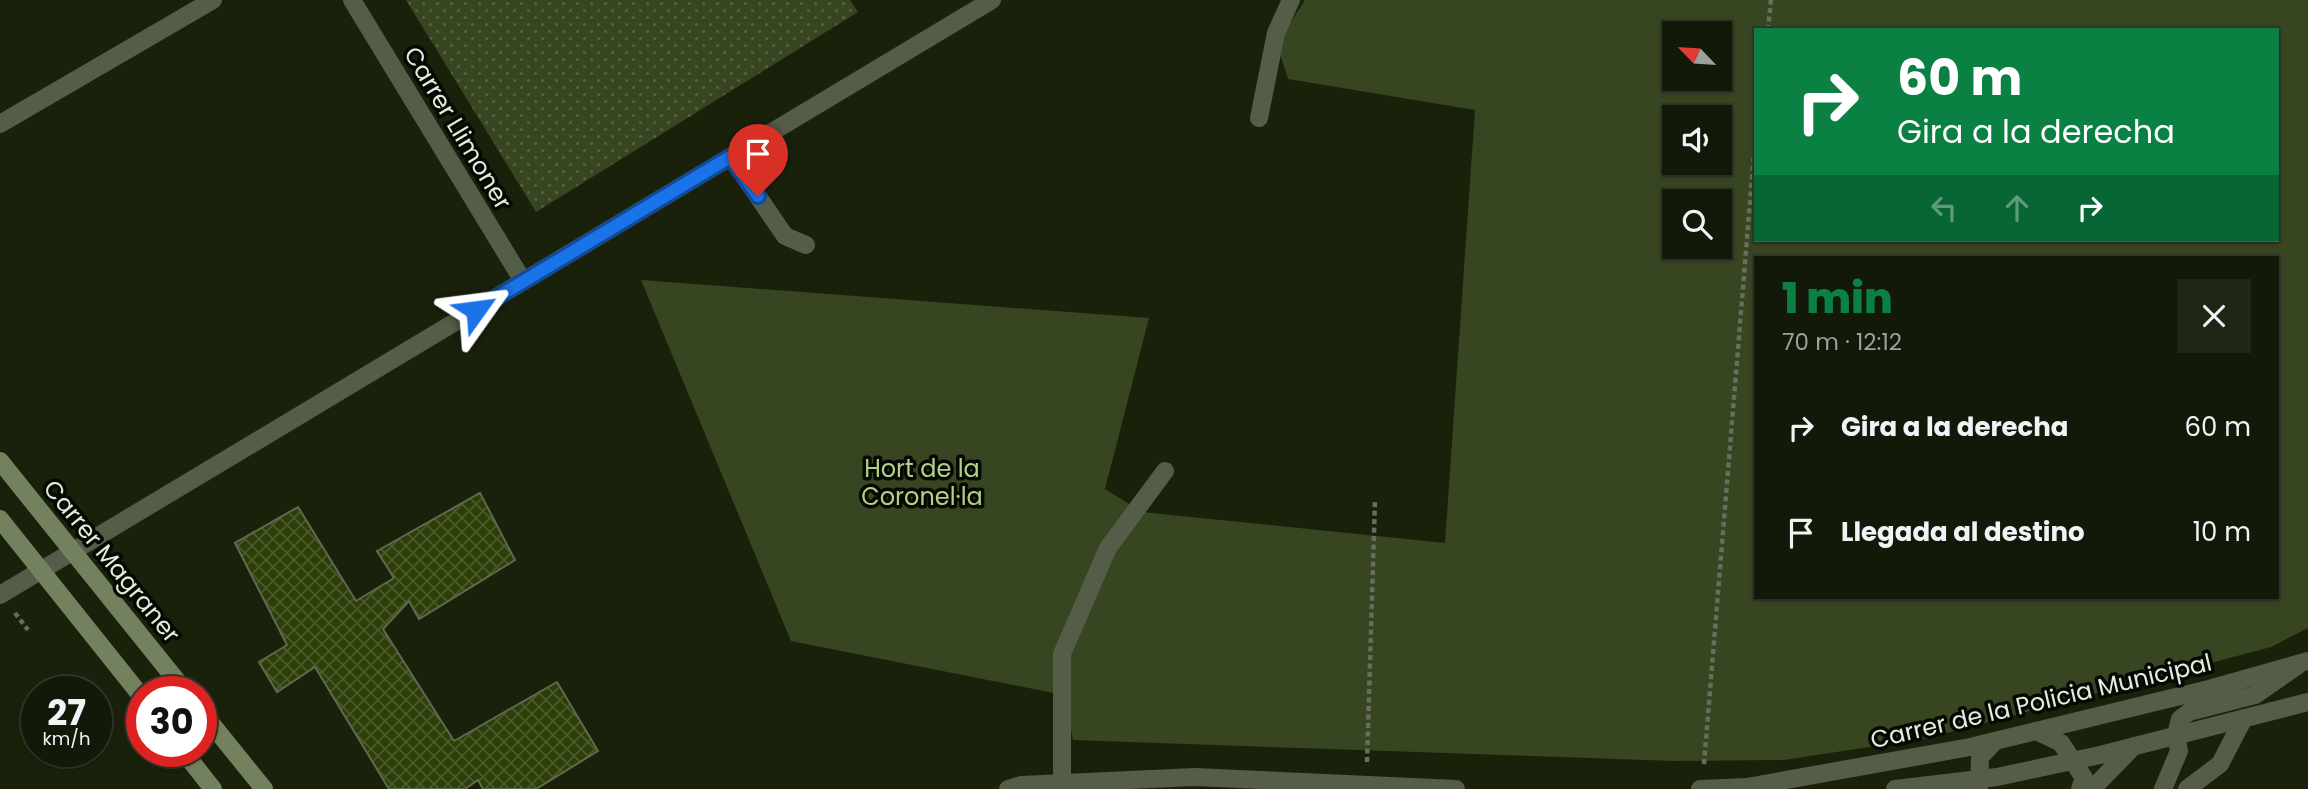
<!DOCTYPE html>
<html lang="es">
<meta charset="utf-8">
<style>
body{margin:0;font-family:Poppins,sans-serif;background:#202616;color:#f1f3f6;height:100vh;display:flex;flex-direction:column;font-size:26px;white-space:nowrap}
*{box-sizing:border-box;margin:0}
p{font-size:23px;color:#9da09c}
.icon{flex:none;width:38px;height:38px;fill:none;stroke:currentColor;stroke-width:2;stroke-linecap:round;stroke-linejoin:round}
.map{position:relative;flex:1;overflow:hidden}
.details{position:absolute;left:1754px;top:256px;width:525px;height:343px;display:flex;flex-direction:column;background:#131908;border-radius:0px;box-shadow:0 2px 5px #0004,0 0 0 2px #323829}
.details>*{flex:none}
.top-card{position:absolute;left:1754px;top:28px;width:525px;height:214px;border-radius:0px;box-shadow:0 2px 5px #0004,0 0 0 2px #323829;background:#0b8043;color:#fff;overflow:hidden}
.needle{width:46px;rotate:295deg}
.buttons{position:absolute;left:1662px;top:21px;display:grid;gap:14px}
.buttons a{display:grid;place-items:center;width:70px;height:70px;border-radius:0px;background:#131908;box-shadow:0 2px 5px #0004,0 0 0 2px #323829;font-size:35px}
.speed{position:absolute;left:21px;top:676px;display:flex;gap:14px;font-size:35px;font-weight:700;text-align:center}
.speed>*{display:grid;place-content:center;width:91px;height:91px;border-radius:50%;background:#131908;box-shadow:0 2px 5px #0004,0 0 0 2px #323829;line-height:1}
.speed small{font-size:18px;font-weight:400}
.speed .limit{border:10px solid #d22;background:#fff;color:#111}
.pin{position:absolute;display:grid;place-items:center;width:60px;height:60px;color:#fff;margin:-72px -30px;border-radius:50% 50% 50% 0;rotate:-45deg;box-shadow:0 0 7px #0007}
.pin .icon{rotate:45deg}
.me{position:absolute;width:77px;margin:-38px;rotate:59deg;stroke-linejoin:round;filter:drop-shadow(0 0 5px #0008)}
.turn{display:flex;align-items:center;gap:24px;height:147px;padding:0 28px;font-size:32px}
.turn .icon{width:91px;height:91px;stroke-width:2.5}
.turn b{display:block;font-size:49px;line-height:60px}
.lanes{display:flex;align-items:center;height:66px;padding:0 28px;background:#0003;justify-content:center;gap:35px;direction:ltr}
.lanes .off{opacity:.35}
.round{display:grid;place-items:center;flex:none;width:74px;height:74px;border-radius:0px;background:#202616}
.head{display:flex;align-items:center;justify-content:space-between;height:119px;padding:0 28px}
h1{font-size:42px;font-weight:800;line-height:52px;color:#0b8043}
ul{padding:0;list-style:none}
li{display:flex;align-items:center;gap:21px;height:105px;padding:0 28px}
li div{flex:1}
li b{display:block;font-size:26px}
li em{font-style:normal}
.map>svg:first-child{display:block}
</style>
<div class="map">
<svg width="2308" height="789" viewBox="0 0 2308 789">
<defs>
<pattern id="grass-dots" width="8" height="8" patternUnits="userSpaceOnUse" patternTransform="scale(1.75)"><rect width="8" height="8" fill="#384521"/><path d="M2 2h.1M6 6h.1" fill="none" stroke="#556041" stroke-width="1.8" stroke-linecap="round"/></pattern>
<pattern id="building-cross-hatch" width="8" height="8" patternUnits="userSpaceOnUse" patternTransform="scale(1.75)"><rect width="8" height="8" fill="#2d3e09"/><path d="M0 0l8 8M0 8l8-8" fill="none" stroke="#4b5a2c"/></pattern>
</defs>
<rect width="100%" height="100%" fill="#19210b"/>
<path fill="url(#grass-dots)" d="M406,0H850L858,12L536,212Z"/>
<path fill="#384521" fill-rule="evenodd" d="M1305,0H2308V628L2271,647L1928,738L1784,760L1674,761L1073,740L1064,695L791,641L641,280L1149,318L1105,489L1142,512L1445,543L1475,110L1288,79L1277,44ZM1755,30H2277V240H1755ZM1675,33H1720V79H1675ZM1675,117H1720V163H1675ZM1675,201H1720V247H1675ZM1755,257H2277V597H1755Z"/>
<path fill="url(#building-cross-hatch)" stroke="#5f6950" stroke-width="2" d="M480,493L515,560L419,619L409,601L383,629L454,741L557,682L598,751L536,789H483L478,780L465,789H389L315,667L277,692L259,662L287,645L235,543L298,507L356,601L394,578L377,551Z"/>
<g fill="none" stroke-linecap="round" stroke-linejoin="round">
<g stroke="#676e5b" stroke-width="4.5" stroke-dasharray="5 3.5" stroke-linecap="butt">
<path d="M1768,30L1771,0"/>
<path d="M15,613L28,630"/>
<path d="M1367,762L1375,500"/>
<path d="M1704,764L1755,141"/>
</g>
<g stroke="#545d48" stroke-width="18">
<path d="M1259,118L1276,33L1291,0"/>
<path d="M731,157L785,236L806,245"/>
<path d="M2036,731L2061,743L2084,778L2080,789"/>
<path d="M1979,789L1980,757L1995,741"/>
<path d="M2092,789L2134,746"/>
<path d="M2163,789L2179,751L2176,735L2180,719L2189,712L2255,695L2297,666"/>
<path d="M2187,789L2220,764L2244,718"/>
</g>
<g stroke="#545d48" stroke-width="18">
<path d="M352,0L523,281"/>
<path d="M0,124L213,0"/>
<path d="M0,595L992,0"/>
<path d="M1062,783V654L1108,548L1165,471"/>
<path d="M1008,789L1021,785L1195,777L1456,789"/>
<path d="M1700,789L1747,787L1970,747L2209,689L2308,661"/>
<path d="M1895,789L1997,777L2100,755L2308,702"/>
</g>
<g stroke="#73815f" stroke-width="18">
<path d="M0,461L185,691"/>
<path d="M0,519L142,697"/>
<path d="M201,711L264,789"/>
<path d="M183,751L213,789"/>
</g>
</g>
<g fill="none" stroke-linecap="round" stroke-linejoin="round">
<g stroke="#114b97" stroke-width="18">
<path id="route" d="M476,310L730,157L758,196"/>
</g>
<use href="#route" stroke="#1a73e8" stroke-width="12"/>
</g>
<g text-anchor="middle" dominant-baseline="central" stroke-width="7" stroke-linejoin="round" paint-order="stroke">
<g font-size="24" fill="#e5ebdd" stroke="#060903">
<text transform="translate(458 128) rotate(59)">Carrer Llimoner</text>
<text transform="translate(112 561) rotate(51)">Carrer Magraner</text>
<text transform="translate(2041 701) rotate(-13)">Carrer de la Policia Municipal</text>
</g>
<g font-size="24" fill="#b3d184" stroke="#060903">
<text x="922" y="468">Hort de la<tspan x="922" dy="28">Coronel·la</tspan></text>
</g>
</g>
</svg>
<div class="buttons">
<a><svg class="needle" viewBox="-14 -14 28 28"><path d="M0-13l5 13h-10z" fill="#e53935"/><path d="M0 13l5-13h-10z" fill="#9da09c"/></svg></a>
<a><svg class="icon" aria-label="sound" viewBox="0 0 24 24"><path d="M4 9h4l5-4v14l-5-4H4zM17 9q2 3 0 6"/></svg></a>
<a><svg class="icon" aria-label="search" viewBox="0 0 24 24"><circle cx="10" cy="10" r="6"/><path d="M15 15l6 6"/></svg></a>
</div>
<div class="speed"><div>27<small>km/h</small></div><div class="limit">30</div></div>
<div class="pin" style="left:758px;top:196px;background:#d93025"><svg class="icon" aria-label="arrive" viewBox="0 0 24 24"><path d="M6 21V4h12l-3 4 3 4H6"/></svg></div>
<svg class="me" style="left:476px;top:310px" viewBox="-20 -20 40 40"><path d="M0-17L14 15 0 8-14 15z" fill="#1a73e8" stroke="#fff" stroke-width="4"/></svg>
<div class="top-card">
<div class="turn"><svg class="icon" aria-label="right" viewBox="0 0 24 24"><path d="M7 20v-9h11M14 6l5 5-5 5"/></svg><div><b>60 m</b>Gira a la derecha</div></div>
<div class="lanes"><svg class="icon off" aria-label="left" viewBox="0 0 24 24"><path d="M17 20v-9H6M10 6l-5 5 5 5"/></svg><svg class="icon off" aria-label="ahead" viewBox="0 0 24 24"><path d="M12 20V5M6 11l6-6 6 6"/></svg><svg class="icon" aria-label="right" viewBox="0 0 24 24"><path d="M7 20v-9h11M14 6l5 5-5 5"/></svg></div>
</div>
<section class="details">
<div class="head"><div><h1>1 min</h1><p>70 m · 12:12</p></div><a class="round"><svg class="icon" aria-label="close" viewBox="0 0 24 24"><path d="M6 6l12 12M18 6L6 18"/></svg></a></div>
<ul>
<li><svg class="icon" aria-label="right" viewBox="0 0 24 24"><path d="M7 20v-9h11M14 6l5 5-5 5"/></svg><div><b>Gira a la derecha</b></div><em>60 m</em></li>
<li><svg class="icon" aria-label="arrive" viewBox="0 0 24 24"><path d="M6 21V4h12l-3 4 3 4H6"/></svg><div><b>Llegada al destino</b></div><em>10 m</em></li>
</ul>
</section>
</div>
